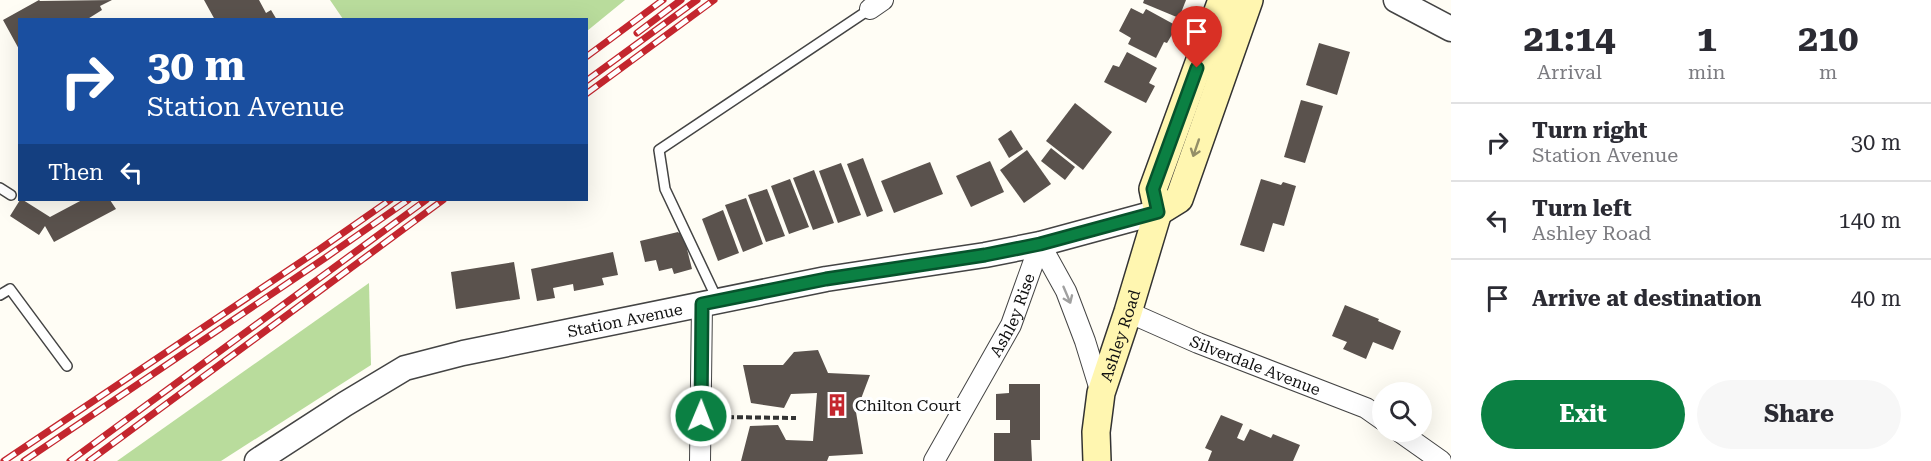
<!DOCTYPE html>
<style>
body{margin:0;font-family:"Roboto Serif",serif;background:#f7f7f7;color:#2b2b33;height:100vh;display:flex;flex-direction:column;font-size:22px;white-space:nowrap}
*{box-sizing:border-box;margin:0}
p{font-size:20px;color:#7c7c81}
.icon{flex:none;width:33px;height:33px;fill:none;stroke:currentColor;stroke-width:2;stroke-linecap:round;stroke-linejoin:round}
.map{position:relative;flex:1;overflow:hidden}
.side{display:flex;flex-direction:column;background:#fff;width:480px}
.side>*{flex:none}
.top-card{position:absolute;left:18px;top:18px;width:570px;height:183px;border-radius:0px;box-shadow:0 6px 24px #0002;background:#1a4fa0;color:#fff;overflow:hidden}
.tools{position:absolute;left:1372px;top:382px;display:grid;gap:12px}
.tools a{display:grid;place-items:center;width:60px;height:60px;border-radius:50%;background:#fff;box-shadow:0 6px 24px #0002;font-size:30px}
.pin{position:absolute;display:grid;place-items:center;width:51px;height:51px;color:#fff;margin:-62px -26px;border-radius:50% 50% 50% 0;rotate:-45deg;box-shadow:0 0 6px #0007}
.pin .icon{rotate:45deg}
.me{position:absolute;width:66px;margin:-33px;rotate:1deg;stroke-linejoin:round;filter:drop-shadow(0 0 4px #0008)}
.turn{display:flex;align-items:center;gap:21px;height:126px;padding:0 30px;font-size:27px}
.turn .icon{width:78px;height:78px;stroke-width:2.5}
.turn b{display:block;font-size:42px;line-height:51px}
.then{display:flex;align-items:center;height:57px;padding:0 30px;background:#0003;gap:12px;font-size:22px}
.eta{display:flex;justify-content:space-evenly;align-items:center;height:102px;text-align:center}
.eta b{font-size:36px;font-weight:700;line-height:42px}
.button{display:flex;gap:12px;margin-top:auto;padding:12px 30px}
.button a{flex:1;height:69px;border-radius:36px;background:#0b8043;color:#fff;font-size:24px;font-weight:700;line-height:69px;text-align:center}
.button a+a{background:#f7f7f7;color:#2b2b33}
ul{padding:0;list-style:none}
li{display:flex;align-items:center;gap:18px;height:78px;padding:0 30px;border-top:2px solid #e1e1e2}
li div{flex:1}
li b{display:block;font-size:22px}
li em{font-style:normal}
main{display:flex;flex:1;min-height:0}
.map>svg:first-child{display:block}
</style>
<main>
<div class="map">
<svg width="1451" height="461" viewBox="0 0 1451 461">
<rect width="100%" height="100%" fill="#fffdf5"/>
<g fill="#b9dc9c">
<path d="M330,0H625L587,31L586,20L343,19Z"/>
<path d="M369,283L371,365L221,461H117Z"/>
</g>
<g fill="#5a524d">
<path d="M39,0L40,1L112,0L100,6L102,10L86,20H20V51L3,20Z"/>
<path d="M204,0H259L266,13L271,10L277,20H215Z"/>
<path d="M1144,0H1186L1179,18L1143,3Z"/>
<path d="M1131,8L1143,14L1146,9L1177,26L1167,43L1164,42L1156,58L1128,44L1131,38L1119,31Z"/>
<path d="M1319,43L1350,52L1337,95L1306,85Z"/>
<path d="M1127,52L1157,68L1149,83L1155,86L1146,103L1104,82L1113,65L1119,67Z"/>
<path d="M1301,100L1323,106L1305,163L1284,157Z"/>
<path d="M1075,103L1112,132L1083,170L1046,141Z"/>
<path d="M1011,130L1023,149L1009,158L998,139Z"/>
<path d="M1051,148L1075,167L1065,180L1041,161Z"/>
<path d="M1027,150L1051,184L1024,203L1000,170Z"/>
<path d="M863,158L883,211L867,217L847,164Z"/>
<path d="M990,161L1004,192L971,207L956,176Z"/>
<path d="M930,162L943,194L894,213L881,181Z"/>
<path d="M841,163L861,215L838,223L819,171Z"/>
<path d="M814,170L834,223L813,230L793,178Z"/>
<path d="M790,179L809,227L789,234L771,186Z"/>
<path d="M1261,179L1281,185L1283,182L1296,186L1284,226L1273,223L1264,252L1240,245Z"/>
<path d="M767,189L785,236L766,242L748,195Z"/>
<path d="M746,198L763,244L743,252L725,205Z"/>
<path d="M20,200H23L50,217L82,200H110L116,209L54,242L45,226L39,235L10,216Z"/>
<path d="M723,210L739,253L718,261L702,219Z"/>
<path d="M678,232L679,233H683L692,269L674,274L672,268L659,271L656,260L645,262L640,241Z"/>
<path d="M613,252L618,275L602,278L604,285L574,291L573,284L553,288L555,298L537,301L531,269Z"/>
<path d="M514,262L520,299L456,309L451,272Z"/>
<path d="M1345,305L1379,319L1378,321L1401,331L1393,350L1373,342L1366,359L1343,349L1347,342L1332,336Z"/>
<path d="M818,350L828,373L870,375L856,412L863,454L829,456L827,461H741L750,426L778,425L786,440L813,441L817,393L791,394L784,408L751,403L743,365H783L794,352Z"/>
<path d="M1009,384H1040V440H1031L1032,461H994V433H1010V420H996V394L1009,393Z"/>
<path d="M1221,415L1243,424L1237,438L1244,441L1250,429L1271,438L1273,434L1300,445L1293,461H1208L1212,451L1205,448Z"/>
</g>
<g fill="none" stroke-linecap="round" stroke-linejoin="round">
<g stroke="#444" stroke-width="12">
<g id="service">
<path d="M0,188L11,195"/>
<path d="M0,295L10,289L67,366"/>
<path d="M718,301L665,189L659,150L870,9"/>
</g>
</g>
<g stroke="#444" stroke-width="22">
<g id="minor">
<path d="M870,9L883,0"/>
<path d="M1040,244L1066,291L1085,341L1101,393"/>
<path id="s1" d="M1128,312L1198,343L1366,408L1383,420"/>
<path d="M1400,432L1441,461"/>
<path d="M700,461L702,304"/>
<path id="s2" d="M934,461L1011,325L1040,244"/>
</g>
</g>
<g stroke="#444" stroke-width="27">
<g id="tertiary">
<path d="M1396,0L1451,29"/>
<path id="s3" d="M257,461L345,404L405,368L463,353L826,279L985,255L1040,244L1158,212"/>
</g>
</g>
<g stroke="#333" stroke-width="30">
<g id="secondary">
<path d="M1158,212L1179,199L1249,0"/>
<path id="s4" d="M1097,461L1096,432L1101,393L1128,312L1158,212L1153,189L1222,0"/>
</g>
</g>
<path stroke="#333" stroke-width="4" stroke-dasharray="6 3" stroke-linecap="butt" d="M719,417L796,418"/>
<use href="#service" stroke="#fff" stroke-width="9"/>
<use href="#minor" stroke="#fff" stroke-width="20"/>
<use href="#tertiary" stroke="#fff" stroke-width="24"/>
<use href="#secondary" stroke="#fff6b0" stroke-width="27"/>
<g stroke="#c4262e" stroke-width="7">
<g id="rail">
<path d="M637,33L681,0"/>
<path d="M586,57L663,0"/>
<path d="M586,81L697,0"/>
<path d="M586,94L714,0"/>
<path d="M4,461L320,249L390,200"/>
<path d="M24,461L325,258L408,200"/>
<path d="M70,461L426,200"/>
<path d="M89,461L443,200"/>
</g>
</g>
<use href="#rail" stroke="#fff" stroke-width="4.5" stroke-dasharray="14" stroke-linecap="butt"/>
</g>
<defs><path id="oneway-shaft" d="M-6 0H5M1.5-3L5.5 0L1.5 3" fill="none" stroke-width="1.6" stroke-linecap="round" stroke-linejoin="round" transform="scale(1.5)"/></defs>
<use stroke="#948f68" href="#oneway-shaft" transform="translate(1196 148) rotate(109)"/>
<use stroke="#a0a0a0" href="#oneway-shaft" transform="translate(1067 295) rotate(67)"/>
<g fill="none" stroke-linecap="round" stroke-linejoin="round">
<g stroke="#07532c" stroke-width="15">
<path id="route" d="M701,416L702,304L826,279L985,255L1040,244L1158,212L1153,189L1197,68"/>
</g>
<use href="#route" stroke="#0b8043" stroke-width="10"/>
</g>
<defs>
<g id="building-bare" transform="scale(1.8)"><path d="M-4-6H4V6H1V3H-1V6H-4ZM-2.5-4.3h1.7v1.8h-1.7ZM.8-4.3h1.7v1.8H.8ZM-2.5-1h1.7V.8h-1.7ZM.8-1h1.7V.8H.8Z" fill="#c4262e" stroke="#fff" stroke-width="2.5" paint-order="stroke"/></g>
</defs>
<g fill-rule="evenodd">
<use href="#building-bare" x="837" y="405"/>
</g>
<g text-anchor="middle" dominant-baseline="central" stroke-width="6" stroke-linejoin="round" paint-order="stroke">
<g font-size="16" fill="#111" stroke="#fff">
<text stroke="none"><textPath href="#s2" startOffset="166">Ashley Rise</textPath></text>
<text stroke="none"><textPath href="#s3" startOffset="400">Station Avenue</textPath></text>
<text stroke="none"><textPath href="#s4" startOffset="129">Ashley Road</textPath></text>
<text stroke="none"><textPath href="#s1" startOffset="138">Silverdale Avenue</textPath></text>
</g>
<g font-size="16" fill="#111" stroke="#fff" text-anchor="start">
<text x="855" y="405">Chilton Court</text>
</g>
</g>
</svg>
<div class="tools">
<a><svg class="icon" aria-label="search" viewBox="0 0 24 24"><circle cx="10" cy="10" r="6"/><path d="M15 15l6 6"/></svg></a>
</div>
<div class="pin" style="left:1197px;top:68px;background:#d93025"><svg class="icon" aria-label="arrive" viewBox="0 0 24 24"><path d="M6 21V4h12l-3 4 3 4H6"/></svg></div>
<svg class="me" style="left:701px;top:416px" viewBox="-20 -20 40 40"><circle r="17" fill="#0b8043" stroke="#fff" stroke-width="3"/><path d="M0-11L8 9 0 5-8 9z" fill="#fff"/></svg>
<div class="top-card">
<div class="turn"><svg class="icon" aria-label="right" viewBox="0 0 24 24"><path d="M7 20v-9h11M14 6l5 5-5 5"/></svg><div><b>30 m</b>Station Avenue</div></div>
<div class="then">Then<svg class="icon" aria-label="left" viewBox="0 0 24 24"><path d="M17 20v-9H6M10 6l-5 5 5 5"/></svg></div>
</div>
</div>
<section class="side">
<div class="eta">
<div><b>21:14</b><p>Arrival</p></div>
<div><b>1</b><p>min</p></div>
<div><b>210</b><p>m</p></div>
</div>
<ul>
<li><svg class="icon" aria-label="right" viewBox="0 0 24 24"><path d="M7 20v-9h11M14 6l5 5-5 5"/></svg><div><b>Turn right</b><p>Station Avenue</p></div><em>30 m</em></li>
<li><svg class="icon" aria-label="left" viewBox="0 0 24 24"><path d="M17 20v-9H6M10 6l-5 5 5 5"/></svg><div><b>Turn left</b><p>Ashley Road</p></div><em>140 m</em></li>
<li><svg class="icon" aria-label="arrive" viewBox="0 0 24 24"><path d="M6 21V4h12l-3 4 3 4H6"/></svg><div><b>Arrive at destination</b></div><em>40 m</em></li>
</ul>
<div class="button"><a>Exit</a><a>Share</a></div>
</section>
</main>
